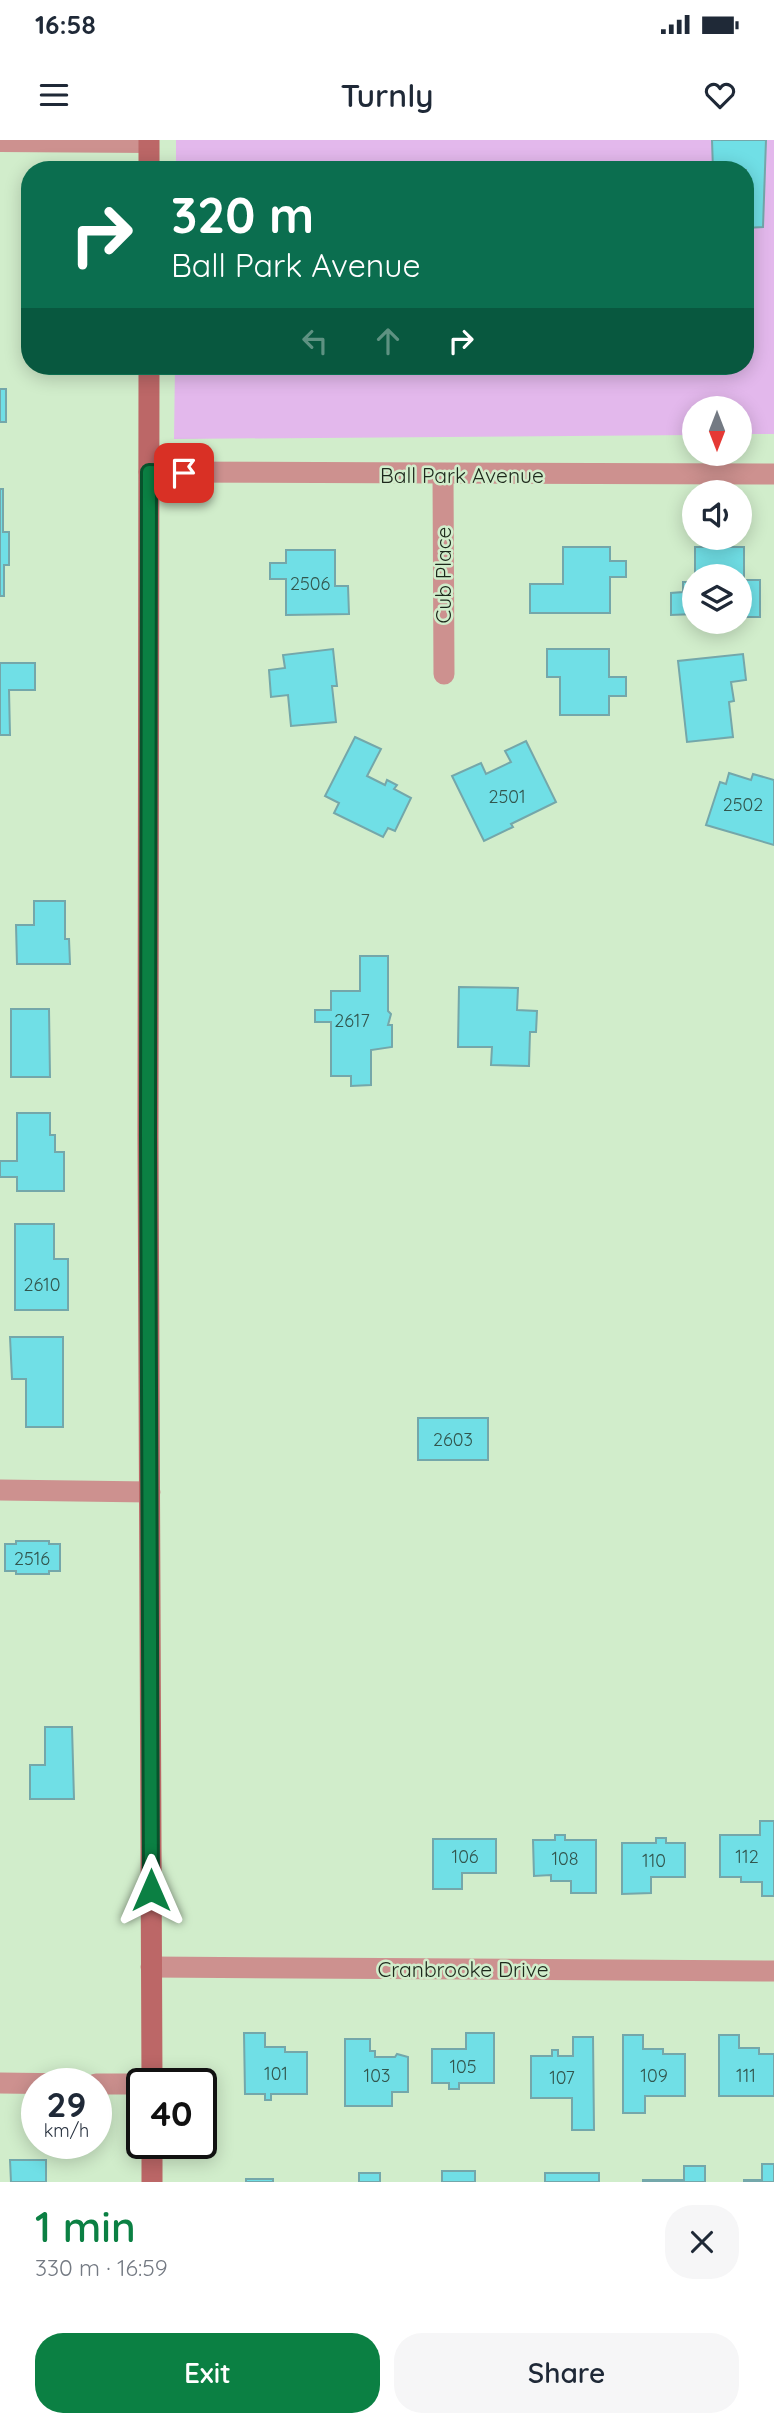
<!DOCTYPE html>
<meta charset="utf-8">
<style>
body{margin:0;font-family:Quicksand,sans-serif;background:#f6f6f7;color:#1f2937;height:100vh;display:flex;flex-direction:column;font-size:26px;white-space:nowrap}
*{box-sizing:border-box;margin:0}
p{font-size:23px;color:#747a83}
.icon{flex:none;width:38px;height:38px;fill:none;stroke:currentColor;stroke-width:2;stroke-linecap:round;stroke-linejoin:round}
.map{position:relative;height:2042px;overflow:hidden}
.details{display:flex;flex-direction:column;background:#fff;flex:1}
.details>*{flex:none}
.top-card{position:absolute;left:21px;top:21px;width:733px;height:214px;border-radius:28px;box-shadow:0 4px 18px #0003;background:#0b6e4f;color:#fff;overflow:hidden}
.needle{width:46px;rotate:180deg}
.tools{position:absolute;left:682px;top:256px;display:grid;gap:14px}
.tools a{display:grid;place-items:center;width:70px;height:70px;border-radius:50%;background:#fff;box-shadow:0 4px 18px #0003;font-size:35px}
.speed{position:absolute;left:21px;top:1928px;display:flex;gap:14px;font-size:35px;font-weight:700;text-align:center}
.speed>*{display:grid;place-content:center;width:91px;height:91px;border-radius:50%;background:#fff;box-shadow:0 4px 18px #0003;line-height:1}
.speed small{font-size:18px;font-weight:400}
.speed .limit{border:4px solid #111;border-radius:10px;background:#fff;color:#111}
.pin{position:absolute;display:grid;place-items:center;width:60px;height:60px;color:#fff;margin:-30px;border-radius:14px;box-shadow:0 4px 10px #0006}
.me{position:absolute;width:77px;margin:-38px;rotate:0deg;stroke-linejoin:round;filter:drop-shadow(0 0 5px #0008)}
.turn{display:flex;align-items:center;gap:24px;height:147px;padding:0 35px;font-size:32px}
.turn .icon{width:91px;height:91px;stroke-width:2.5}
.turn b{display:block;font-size:49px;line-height:60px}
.lanes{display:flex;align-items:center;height:66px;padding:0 35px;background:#0003;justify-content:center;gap:35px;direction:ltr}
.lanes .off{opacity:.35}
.round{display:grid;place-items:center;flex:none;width:74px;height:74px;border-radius:28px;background:#f6f6f7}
.overview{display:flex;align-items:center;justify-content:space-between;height:119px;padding:0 35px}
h1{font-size:42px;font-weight:600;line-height:52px;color:#0b8043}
.button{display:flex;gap:14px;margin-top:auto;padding:14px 35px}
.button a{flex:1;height:80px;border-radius:28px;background:#0b8043;color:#fff;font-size:28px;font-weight:600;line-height:80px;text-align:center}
.button a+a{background:#f6f6f7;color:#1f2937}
.status{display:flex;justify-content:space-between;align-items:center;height:49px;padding:0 35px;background:#fff;direction:ltr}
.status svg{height:19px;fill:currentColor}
header{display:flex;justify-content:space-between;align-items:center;height:91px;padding:0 35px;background:#fff;font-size:32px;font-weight:600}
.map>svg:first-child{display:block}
</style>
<div class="status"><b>16:58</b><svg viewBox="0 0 49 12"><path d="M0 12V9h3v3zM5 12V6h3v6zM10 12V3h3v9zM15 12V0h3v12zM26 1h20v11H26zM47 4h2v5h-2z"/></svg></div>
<header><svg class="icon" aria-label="menu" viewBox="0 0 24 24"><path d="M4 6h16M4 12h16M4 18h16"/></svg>Turnly<svg class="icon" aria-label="heart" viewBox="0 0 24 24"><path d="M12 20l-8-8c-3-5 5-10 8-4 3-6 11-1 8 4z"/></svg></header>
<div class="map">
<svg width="774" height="2042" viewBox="0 0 774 2042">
<rect width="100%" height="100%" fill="#d1edcb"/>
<path fill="#e3b8ec" d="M176,0H774V294H740V268H695V295L174,299L175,226H746V30H176Z"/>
<g fill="#70dfe6" stroke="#74a7aa" stroke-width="2">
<path d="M712,0H766L763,87L746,88V30H713Z"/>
<rect x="0" y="249" width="6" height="33"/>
<path d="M0,349H3V392H9V425H4V456H0Z"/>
<path d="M563,407H610V421H626V437H610V473H530V444H563Z"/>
<path d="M695,407H744V440H760V477H740V436H695Z"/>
<path d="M286,410H335V446H348L349,474L286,475V439H270V423H286Z"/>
<path d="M683,442H695V474L671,475V453L683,452Z"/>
<path d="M333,509L337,546H332L336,582L291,586L288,555L271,557L269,530L285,528L283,515Z"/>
<path d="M547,509H609V537H626V556H609V575H560V537H547Z"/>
<path d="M743,514L746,540L731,542L734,561L729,562L733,597L687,602L678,521Z"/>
<path d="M0,523H35V550H9L10,595H0Z"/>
<path d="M355,597L381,609L367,636L385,645L387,640L397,645L394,649L411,658L395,691L388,688L383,697L334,673L339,663L325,656Z"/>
<path d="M526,601L556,662L511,684L513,687L484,701L452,636L481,623L486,634L511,622L505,611Z"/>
<path d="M729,633L751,640L753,634L774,640V705L706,685L720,642L726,644Z"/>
<path d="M34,761H65V799H69L70,824H17L16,785H34Z"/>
<path d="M360,816H388V871L391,874L388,885H392V907L371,910V945L351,946V936H331V882H315V870H331V851H360Z"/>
<path d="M459,847L518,848L517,870L537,871L536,892H530L529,926L491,925L492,907H458Z"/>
<path d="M11,869H49L50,937H11Z"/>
<path d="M17,973H50V995H55V1012H64V1051H17V1037H0V1021H17Z"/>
<path d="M15,1084H54V1119H68V1170H15Z"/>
<path d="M10,1197H63V1287H26V1239H12Z"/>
<rect x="418" y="1278" width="70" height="42"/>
<path d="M16,1401H49V1404H60V1431H49V1434H16V1431H5V1404H16Z"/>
<path d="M45,1587H72L74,1659H30V1625H45Z"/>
<path d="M760,1681H774V1756H762V1742H741V1737H720V1695H760Z"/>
<path d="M555,1695H565V1700H596V1753H571V1741H551V1735L534,1736L533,1700H555Z"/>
<path d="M656,1698H666V1703H685V1737H651V1753L622,1754V1703H656Z"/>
<path d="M433,1699H496V1733H462V1749H433Z"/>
<path d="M244,1893H265V1907H285V1912H307V1954H271V1960H265V1954H245Z"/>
<path d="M466,1893H494V1943H459V1949H449V1943H432V1909H466Z"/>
<path d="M623,1895H643V1909H663V1914H685V1956H645V1973H623Z"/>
<path d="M719,1895H739V1908H759V1914H774V1956H719Z"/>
<path d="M573,1897H593L594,1990H572V1958H531V1916H552V1910H558V1916H573Z"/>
<path d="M345,1899H370V1911H375V1917H395L397,1914L408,1917V1952H392V1966H345Z"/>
<path d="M10,2020H46V2042H11Z"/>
<path d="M762,2024H774V2042H744V2040H762Z"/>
<path d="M684,2026H705V2042H643V2040H684Z"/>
<rect x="442" y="2031" width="33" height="11"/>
<rect x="359" y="2033" width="21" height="9"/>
<rect x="545" y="2033" width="54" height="9"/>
<rect x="246" y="2039" width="27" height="3"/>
</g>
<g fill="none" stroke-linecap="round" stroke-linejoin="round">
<path stroke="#cd918f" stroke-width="14" d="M0,5L149,6"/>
<g stroke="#cd918f" stroke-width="21">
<path d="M149,332L774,334"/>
<path d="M443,335L444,534"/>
<path d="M0,1350L150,1352"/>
<path d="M151,1827L774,1831"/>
<path d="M0,1943L77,1944"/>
<path d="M96,1944H142"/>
</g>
<g stroke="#bc6767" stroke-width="21">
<path d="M149,0V30"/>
<path d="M149,226L148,996L152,1944"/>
<path d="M152,2004V2042"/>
</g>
</g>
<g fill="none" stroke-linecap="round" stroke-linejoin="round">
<g stroke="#07532c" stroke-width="18">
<path id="route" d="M151,1750L148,996L149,332L184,333"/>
</g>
<use href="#route" stroke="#0b8043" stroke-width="12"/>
</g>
<g text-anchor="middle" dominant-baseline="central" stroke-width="5" stroke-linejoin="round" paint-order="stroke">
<g font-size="18" fill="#32564e">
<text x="310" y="443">2506</text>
<text x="507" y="656">2501</text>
<text x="743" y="664">2502</text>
<text x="352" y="880">2617</text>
<text x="42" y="1144">2610</text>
<text x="453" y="1299">2603</text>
<text x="32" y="1418">2516</text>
<text x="465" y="1716">106</text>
<text x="747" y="1716">112</text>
<text x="565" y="1718">108</text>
<text x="654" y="1720">110</text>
<text x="463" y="1926">105</text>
<text x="276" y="1933">101</text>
<text x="377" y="1935">103</text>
<text x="654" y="1935">109</text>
<text x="746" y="1935">111</text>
<text x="562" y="1937">107</text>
</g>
<g font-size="21" fill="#1d281b" stroke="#d1edcb">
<text x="462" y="335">Ball Park Avenue</text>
<text transform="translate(443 435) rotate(-90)">Cub Place</text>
<text x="463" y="1829">Cranbrooke Drive</text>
</g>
</g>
</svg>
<div class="tools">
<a><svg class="needle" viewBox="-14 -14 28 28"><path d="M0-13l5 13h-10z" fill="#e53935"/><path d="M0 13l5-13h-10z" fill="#747a83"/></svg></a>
<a><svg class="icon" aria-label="sound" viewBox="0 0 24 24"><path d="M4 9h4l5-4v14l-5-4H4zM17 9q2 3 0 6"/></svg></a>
<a><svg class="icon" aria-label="layers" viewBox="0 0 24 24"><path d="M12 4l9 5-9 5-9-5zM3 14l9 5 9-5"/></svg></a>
</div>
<div class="speed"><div>29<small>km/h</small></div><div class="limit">40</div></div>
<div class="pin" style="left:184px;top:333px;background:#d93025"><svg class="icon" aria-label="arrive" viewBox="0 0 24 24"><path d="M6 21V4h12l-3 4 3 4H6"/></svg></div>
<svg class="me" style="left:151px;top:1750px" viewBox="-20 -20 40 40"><path d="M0-17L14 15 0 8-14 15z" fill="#0b8043" stroke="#fff" stroke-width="4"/></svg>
<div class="top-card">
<div class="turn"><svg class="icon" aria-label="right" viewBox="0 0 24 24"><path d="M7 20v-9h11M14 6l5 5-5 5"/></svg><div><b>320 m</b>Ball Park Avenue</div></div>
<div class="lanes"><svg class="icon off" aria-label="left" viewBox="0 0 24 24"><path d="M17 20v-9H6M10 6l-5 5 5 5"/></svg><svg class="icon off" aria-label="ahead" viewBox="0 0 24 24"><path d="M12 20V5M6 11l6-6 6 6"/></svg><svg class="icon" aria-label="right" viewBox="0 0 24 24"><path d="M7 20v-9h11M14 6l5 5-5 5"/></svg></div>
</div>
</div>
<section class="details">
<div class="overview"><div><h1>1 min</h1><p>330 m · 16:59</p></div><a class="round"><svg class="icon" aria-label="close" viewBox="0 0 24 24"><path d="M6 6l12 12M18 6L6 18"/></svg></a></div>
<div class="button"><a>Exit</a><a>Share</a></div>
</section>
